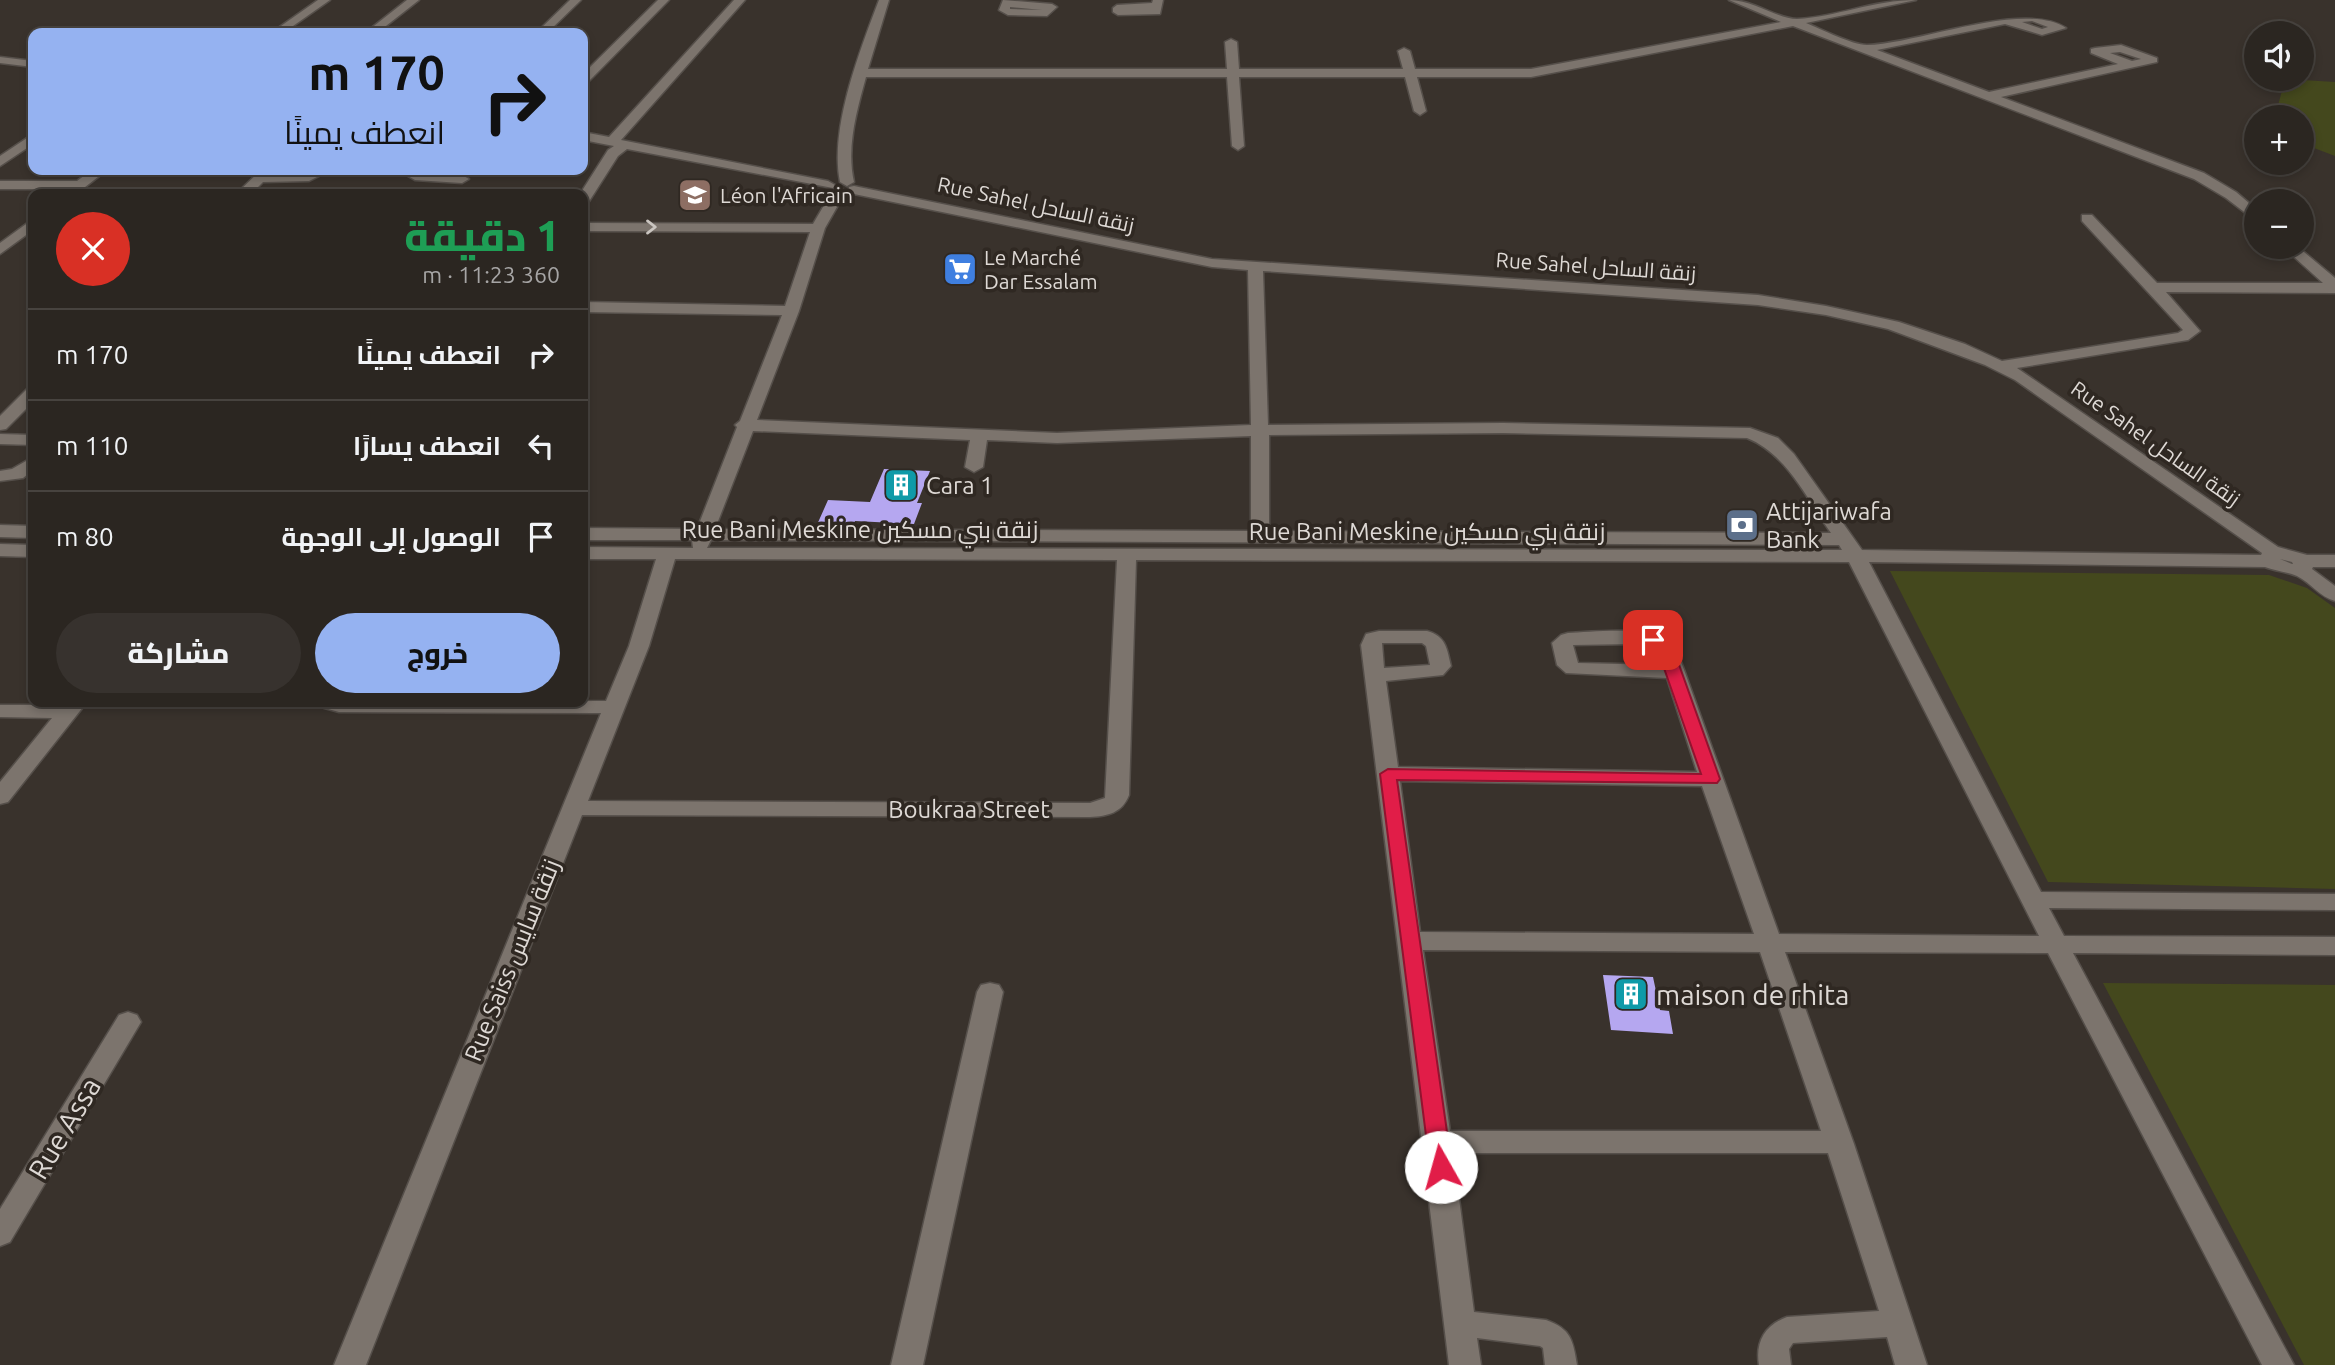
<!DOCTYPE html>
<html lang="ar">
<meta charset="utf-8">
<style>
body{margin:0;font-family:Ubuntu,Cairo,sans-serif;background:#37322e;color:#f1f3f6;direction:rtl;height:100vh;display:flex;flex-direction:column;font-size:26px;white-space:nowrap}
*{box-sizing:border-box;margin:0}
p{font-size:23px;color:#a6a5a5}
.icon{flex:none;width:38px;height:38px;fill:none;stroke:currentColor;stroke-width:2;stroke-linecap:round;stroke-linejoin:round}
.map{position:relative;flex:1;overflow:hidden;direction:ltr}
.sheet{position:absolute;left:28px;top:189px;width:560px;height:518px;display:flex;flex-direction:column;background:#2b2621;border-radius:14px;box-shadow:0 4px 10px #0003,0 0 0 2px #47433f;direction:rtl}
.sheet>*{flex:none}
.hud{position:absolute;left:28px;top:28px;width:560px;height:147px;border-radius:14px;box-shadow:0 4px 10px #0003,0 0 0 2px #47433f;direction:rtl;background:#95b2f1;color:#111;overflow:hidden}
.fabs{position:absolute;left:2244px;top:21px;display:grid;gap:14px}
.fabs a{display:grid;place-items:center;width:70px;height:70px;border-radius:50%;background:#2b2621;box-shadow:0 4px 10px #0003,0 0 0 2px #47433f;font-size:35px}
.pin{position:absolute;display:grid;place-items:center;width:60px;height:60px;color:#fff;margin:-30px;border-radius:14px;box-shadow:0 4px 10px #0006}
.me{position:absolute;width:77px;margin:-38px;rotate:353deg;stroke-linejoin:round;filter:drop-shadow(0 0 5px #0008)}
.turn{display:flex;align-items:center;gap:24px;height:147px;padding:0 28px;font-size:32px}
.turn .icon{width:91px;height:91px;stroke-width:2.5}
.turn b{display:block;font-size:49px;line-height:60px}
.round{display:grid;place-items:center;flex:none;width:74px;height:74px;border-radius:37px;background:#37322e}
.overview{display:flex;align-items:center;justify-content:space-between;height:119px;padding:0 28px}
h1{font-size:42px;font-weight:800;line-height:52px;color:#1e9e55}
.cta{display:flex;gap:14px;margin-top:auto;padding:14px 28px}
.cta a{flex:1;height:80px;border-radius:42px;background:#95b2f1;color:#111;font-size:28px;font-weight:800;line-height:80px;text-align:center}
.cta a+a{background:#37322e;color:#f1f3f6}
ul{padding:0;list-style:none}
li{display:flex;align-items:center;gap:21px;height:91px;padding:0 28px;border-top:2px solid #47433f}
li div{flex:1}
li b{display:block;font-size:26px}
li em{font-style:normal}
.map>svg:first-child{display:block}
</style>
<div class="map">
<svg width="2335" height="1365" viewBox="0 0 2335 1365">
<rect width="100%" height="100%" fill="#39322c"/>
<g fill="#44481d">
<path d="M2285,79L2335,82V156L2301,143V117H2275Z"/>
<path d="M1890,571L2269,575L2307,588L2335,608V889L2048,882Z"/>
<path d="M2103,983L2335,985V1365H2304Z"/>
</g>
<g fill="#b5a7f0">
<path d="M884,469L930,471L917,503H922L914,524L855,521L852,527H816L828,500L870,502Z"/>
<path d="M1603,975L1653,977L1660,1010L1669,1011L1673,1034L1611,1030Z"/>
</g>
<g fill="none" stroke-linecap="round" stroke-linejoin="round">
<g stroke="#554f4a" stroke-width="3">
<g id="minor">
<path d="M318,0H330L283,33H271Z"/>
<path d="M407,0H419L377,33H365Z"/>
<path d="M570,0H581L547,33H536Z"/>
<path d="M658,0H669L587,83L583,84V74Z"/>
<path d="M734,0H745L621,140L828,181L835,185L833,188L627,149L618,156L588,203L583,204V194H580L608,150L614,146L583,140V132L609,137Z"/>
<path d="M879,0H889L868,69H1227L1225,42L1231,39L1237,42L1239,69H1403L1398,51L1404,48L1410,51L1415,69H1531L1781,22L1729,0C1754,0 1777,19 1797,19C1836,17 1874,0 1916,0L1806,23C1821,29 1852,45 1867,45C1918,44 2023,0 2066,28L2042,35L2005,24L1877,50L1989,92L2118,64L2091,53V49L2095,48L2121,45L2157,58V62L2001,97L2204,173L2236,192L2256,209V221L2226,198L2194,179L1793,26L1531,77H1417L1426,111L1420,115L1414,111L1405,77H1239L1244,146L1238,150L1232,146L1227,77H866C857,110 846,147 854,182L847,186L840,182C829,129 860,50 879,0ZM2032,21L2048,27L2042,29L2022,22ZM2120,52L2141,59L2132,61L2110,53Z"/>
<path d="M1003,0L1052,4L1057,7L1047,16L1008,15L999,10ZM1010,7L1042,10L1010,9Z"/>
<path d="M1153,0H1163L1160,14L1118,15L1113,12V8L1117,5L1152,3Z"/>
<path d="M0,57L33,61V67L0,63Z"/>
<path d="M33,134V144L0,166V156Z"/>
<path d="M92,170H107L76,194H61L66,189H0V181H77Z"/>
<path d="M261,170H274L272,174L331,170L309,181L263,182L251,194H236Z"/>
<path d="M413,170L462,175L469,179L462,183L415,180L408,176Z"/>
<path d="M854,186L1212,259L1758,295L1826,306L1899,322L1965,344L2002,361L2178,333L2183,330L2082,221V215H2092L2157,283H2323L2283,247H2298L2335,278V293L2166,292L2200,331L2188,340L2017,368L2278,547L2307,555H2335V567H2313L2312,569L2335,586V601C2320,597 2311,583 2297,576C2288,572 2275,571 2265,567L1869,562L2041,892L2335,894V910L2049,908L2064,936L2335,937V955L2073,953L2294,1365H2262L2048,953L1785,952L1854,1144L1927,1365H1895L1887,1337L1793,1343L1789,1349L1791,1365H1759C1755,1342 1765,1325 1787,1317L1879,1311L1828,1153H1453L1474,1312L1546,1320C1571,1329 1573,1340 1577,1365H1545L1543,1348L1540,1346L1477,1338L1481,1365H1449L1361,645L1366,634L1379,631H1427C1446,636 1447,649 1451,666L1443,675L1386,681L1398,767L1697,772L1667,678L1566,673L1557,665L1552,643L1561,635L1568,633C1591,632 1654,625 1670,642C1677,649 1680,659 1683,667L1779,934L2039,936L1849,562L1136,560L1129,795C1122,813 1108,816 1090,817L582,815L366,1365H334L601,713L339,712L321,707L318,702L606,701L629,646L656,559H583V547L693,548L692,540H583V528L697,529L737,427L735,425L740,421L782,315L583,312V302L785,306L810,232L583,231V223L813,224L833,190H843L845,193L825,228L799,311L757,420L1057,433L1251,425L1248,270L1212,267L849,193V187ZM1263,271L1758,305L1826,315L1888,329L1985,365L2015,380L2262,553L2261,555L1862,550L1794,454L1778,438L1750,428L1503,423L1268,425ZM753,431L970,440L965,467L974,472L983,467L987,440L1057,443L1251,436V531L715,529ZM1503,433L1747,438C1787,454 1807,499 1831,533L1269,531V435ZM711,540L1839,545L1842,550L707,548ZM675,559L1117,560L1105,798L1090,803L588,801L649,646ZM2280,559L2292,562L2293,564H2292ZM1382,643H1422L1426,646L1430,665L1384,668ZM1632,644L1654,649L1662,665L1578,663L1573,645ZM1400,781L1702,786L1754,934L1420,932ZM1423,950L1760,952L1821,1131H1450Z"/>
<path d="M33,219V230L0,254V243Z"/>
<path d="M33,388V402L6,429L0,430V416L27,389Z"/>
<path d="M0,434L33,435V445L0,444Z"/>
<path d="M33,457V470L23,478L0,481V471L12,469Z"/>
<path d="M0,525L33,526V538L0,537Z"/>
<path d="M0,544L33,545V557L0,556Z"/>
<path d="M65,702H87L8,802L0,804V782L52,718L0,717V705H62Z"/>
<path d="M990,983L999,985L1003,992L923,1365H891L977,992L981,985Z"/>
<path d="M128,1012L137,1015L141,1022L10,1242L0,1246V1209L119,1015Z"/>
</g>
</g>
<use href="#minor" fill="#7c746d" fill-rule="evenodd"/>
</g>
<defs><path id="oneway-chevron" d="M-2-3.5L2.5 0L-2 3.5" fill="none" stroke-width="1.6" stroke-linecap="round" stroke-linejoin="round" transform="scale(1.75)"/></defs>
<use stroke="#cac5c0" href="#oneway-chevron" transform="translate(651 227)"/>
<path fill="#e11d48" stroke="#92132f" stroke-width="2" d="M1653,636L1673,648L1720,779L1717,783L1397,780L1452,1167L1449,1173L1441,1176L1434,1173L1430,1167L1380,774L1388,769L1701,774L1658,651L1645,640Z"/>
<defs>
<g id="school-square" transform="scale(1.75)"><rect x="-9" y="-9" width="18" height="18" rx="4" fill="#8d6e63" stroke="#2f2822"/><path d="M0-5L7-2L0 1L-7-2ZM-4 1L0 2.5L4 1V4Q0 6-4 4Z" fill="#fff"/></g>
<g id="supermarket-square" transform="scale(1.75)"><rect x="-9" y="-9" width="18" height="18" rx="4" fill="#3f7fe0" stroke="#2f2822"/><path d="M-6-5.5h2.5l.6 2H6L4.5 2H-2.5L-4.4-4H-6ZM-1.5 3.2a1.3 1.3 0 1 0 .1 0ZM3 3.2a1.3 1.3 0 1 0 .1 0Z" fill="#fff"/></g>
<g id="building-square" transform="scale(1.75)"><rect x="-9" y="-9" width="18" height="18" rx="4" fill="#0f9aa8" stroke="#2f2822"/><path d="M-4-6H4V6H1V3H-1V6H-4ZM-2.5-4.3h1.7v1.8h-1.7ZM.8-4.3h1.7v1.8H.8ZM-2.5-1h1.7V.8h-1.7ZM.8-1h1.7V.8H.8Z" fill="#fff"/></g>
<g id="bank-square" transform="scale(1.75)"><rect x="-9" y="-9" width="18" height="18" rx="4" fill="#5c6f8a" stroke="#2f2822"/><path d="M-6-4H6V4H-6ZM0-2.3a2.3 2.3 0 1 0 0 4.6a2.3 2.3 0 1 0 0-4.6Z" fill="#fff"/></g>
</defs>
<g fill-rule="evenodd">
<use href="#school-square" x="695" y="195"/>
<use href="#supermarket-square" x="960" y="269"/>
<use href="#building-square" x="901" y="485"/>
<use href="#bank-square" x="1742" y="525"/>
<use href="#building-square" x="1631" y="994"/>
</g>
<g text-anchor="middle" dominant-baseline="central" stroke-width="7" stroke-linejoin="round" paint-order="stroke">
<g font-size="21" fill="#ded9d5" stroke="#2f2822" text-anchor="start">
<text x="720" y="195">Léon l'Africain</text>
<text x="984" y="257">Le Marché<tspan x="984" dy="24">Dar Essalam</tspan></text>
</g>
<g font-size="21" fill="#ded9d5" stroke="#2f2822">
<text transform="translate(1036 204) rotate(12)">Rue Sahel زنقة الساحل</text>
<text transform="translate(1596 266) rotate(4)">Rue Sahel زنقة الساحل</text>
<text transform="translate(2156 443) rotate(35)">Rue Sahel زنقة الساحل</text>
</g>
<g font-size="24" fill="#ded9d5" stroke="#2f2822" text-anchor="start">
<text x="926" y="485">Cara 1</text>
<text x="1766" y="511">Attijariwafa<tspan x="1766" dy="28">Bank</tspan></text>
</g>
<g font-size="24" fill="#ded9d5" stroke="#2f2822">
<text x="860" y="529">Rue Bani Meskine زنقة بني مسكين</text>
<text x="1427" y="531">Rue Bani Meskine زنقة بني مسكين</text>
<text x="969" y="809">Boukraa Street</text>
<text transform="translate(512 960) rotate(-68)">Rue Saiss زنقة سايس</text>
</g>
<g font-size="28" fill="#ded9d5" stroke="#2f2822" text-anchor="start">
<text x="1656" y="994">maison de rhita</text>
</g>
<g font-size="28" fill="#ded9d5" stroke="#2f2822">
<text transform="translate(64 1128) rotate(-59)">Rue Assa</text>
</g>
</g>
</svg>
<div class="fabs">
<a><svg class="icon" aria-label="sound" viewBox="0 0 24 24"><path d="M4 9h4l5-4v14l-5-4H4zM17 9q2 3 0 6"/></svg></a>
<a>+</a>
<a>−</a>
</div>
<div class="pin" style="left:1653px;top:640px;background:#d93025"><svg class="icon" aria-label="arrive" viewBox="0 0 24 24"><path d="M6 21V4h12l-3 4 3 4H6"/></svg></div>
<svg class="me" style="left:1441px;top:1167px" viewBox="-20 -20 40 40"><circle r="19" fill="#fff"/><path d="M0-13L10 11 0 6-10 11z" fill="#e11d48"/></svg>
<div class="hud">
<div class="turn"><svg class="icon" aria-label="right" viewBox="0 0 24 24"><path d="M7 20v-9h11M14 6l5 5-5 5"/></svg><div><b>170 m</b>انعطف يمينًا</div></div>
</div>
<section class="sheet">
<div class="overview"><div><h1>1 دقيقة</h1><p>360 m · 11:23</p></div><a class="round" style="background:#d93025;color:#fff"><svg class="icon" aria-label="close" viewBox="0 0 24 24"><path d="M6 6l12 12M18 6L6 18"/></svg></a></div>
<ul>
<li><svg class="icon" aria-label="right" viewBox="0 0 24 24"><path d="M7 20v-9h11M14 6l5 5-5 5"/></svg><div><b>انعطف يمينًا</b></div><em>170 m</em></li>
<li><svg class="icon" aria-label="left" viewBox="0 0 24 24"><path d="M17 20v-9H6M10 6l-5 5 5 5"/></svg><div><b>انعطف يسارًا</b></div><em>110 m</em></li>
<li><svg class="icon" aria-label="arrive" viewBox="0 0 24 24"><path d="M6 21V4h12l-3 4 3 4H6"/></svg><div><b>الوصول إلى الوجهة</b></div><em>80 m</em></li>
</ul>
<div class="cta"><a>خروج</a><a>مشاركة</a></div>
</section>
</div>
